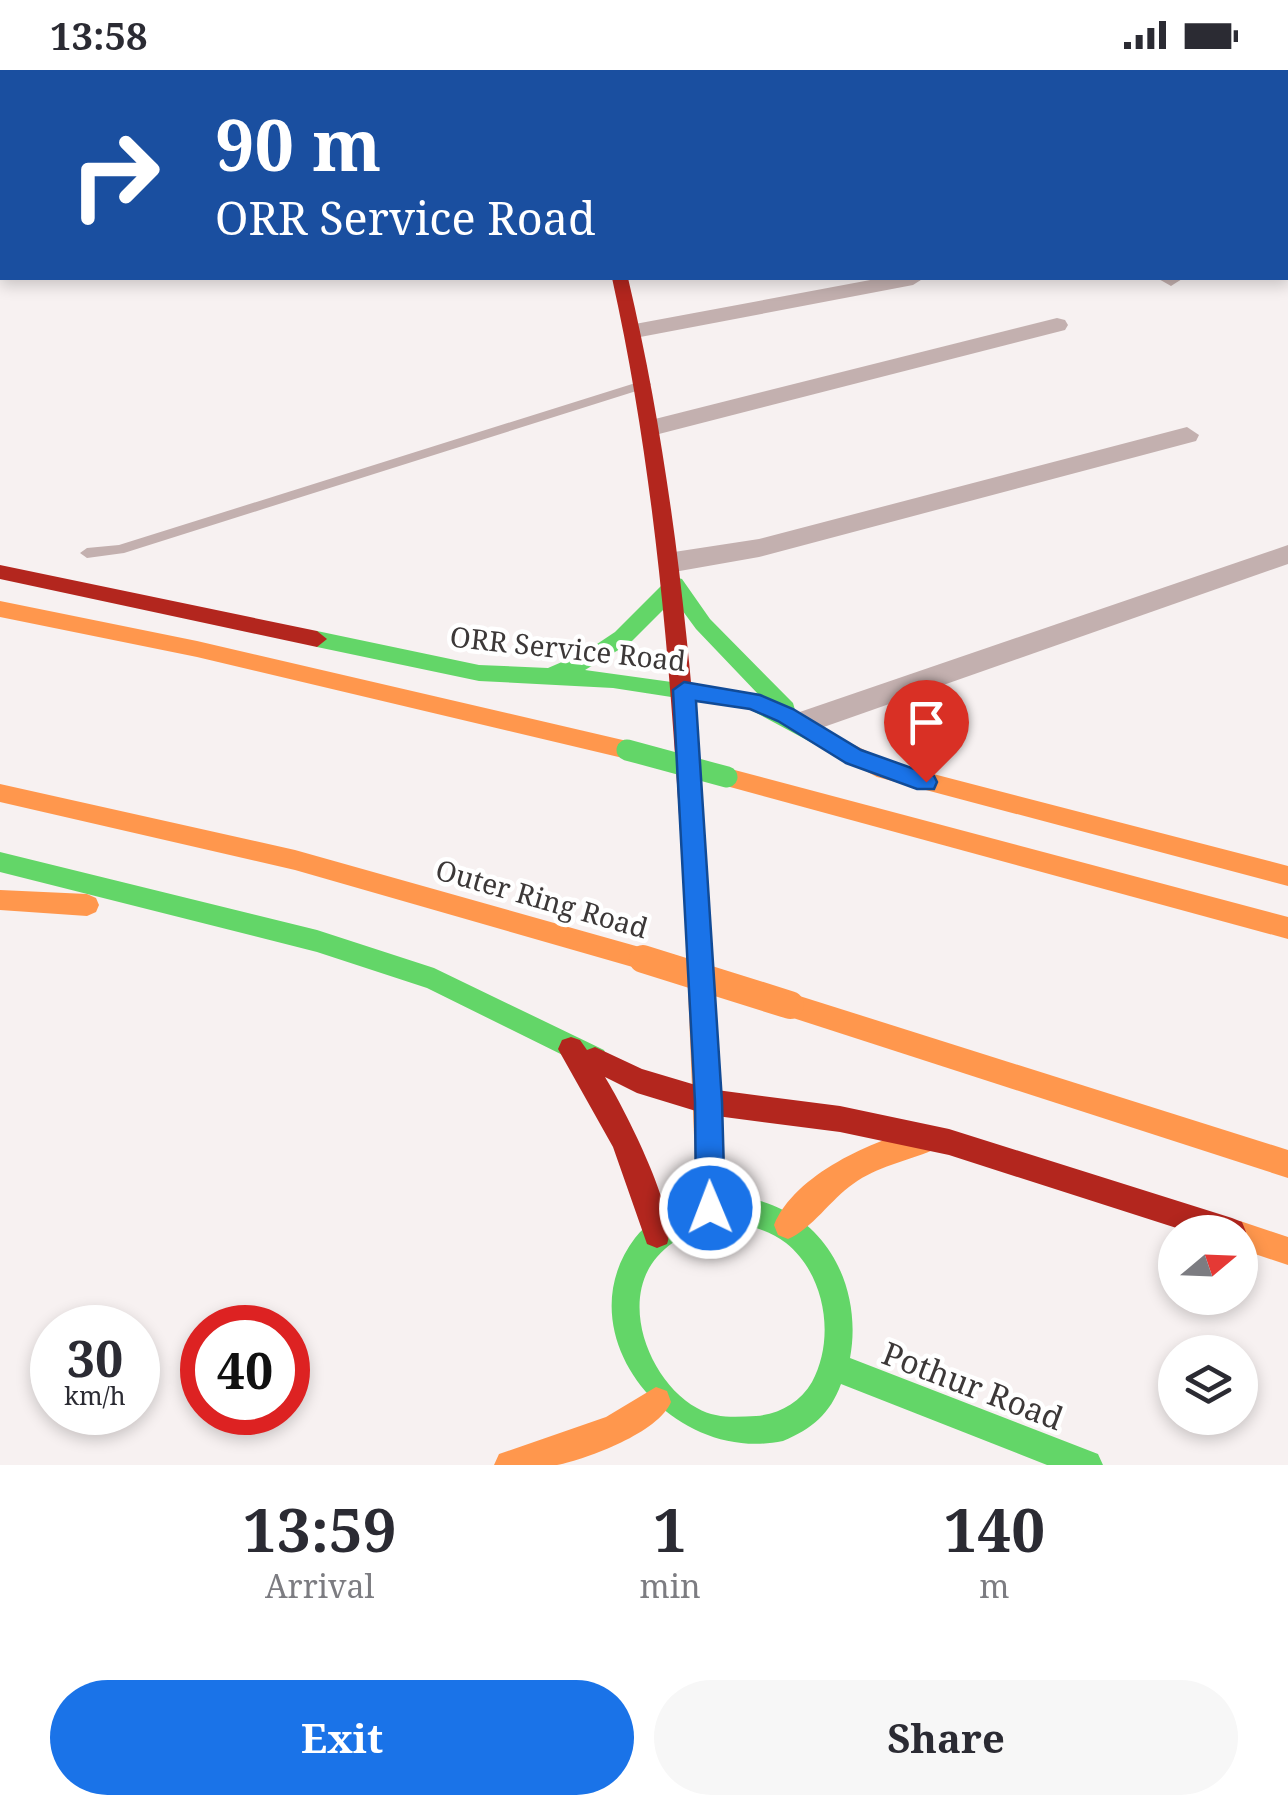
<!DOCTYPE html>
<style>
body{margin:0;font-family:"Noto Serif",serif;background:#f7f7f7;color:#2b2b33;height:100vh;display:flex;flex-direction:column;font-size:38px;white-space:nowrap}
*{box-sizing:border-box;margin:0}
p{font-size:32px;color:#7c7c81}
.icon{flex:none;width:55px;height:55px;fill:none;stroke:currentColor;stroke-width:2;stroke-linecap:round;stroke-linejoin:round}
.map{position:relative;height:1395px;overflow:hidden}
.side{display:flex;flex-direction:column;background:#fff;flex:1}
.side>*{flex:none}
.hud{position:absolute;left:0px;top:0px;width:1290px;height:210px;box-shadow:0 5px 15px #0003;background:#1a4fa0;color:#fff;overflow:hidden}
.needle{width:65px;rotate:71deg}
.buttons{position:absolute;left:1158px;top:1145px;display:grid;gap:20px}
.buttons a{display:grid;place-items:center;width:100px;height:100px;border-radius:50%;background:#fff;box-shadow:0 5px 15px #0003;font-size:50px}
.speed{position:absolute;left:30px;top:1235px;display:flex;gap:20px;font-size:50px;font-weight:700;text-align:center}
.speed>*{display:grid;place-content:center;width:130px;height:130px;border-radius:50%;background:#fff;box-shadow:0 5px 15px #0003;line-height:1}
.speed small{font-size:25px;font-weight:400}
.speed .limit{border:15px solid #d22;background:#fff;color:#111}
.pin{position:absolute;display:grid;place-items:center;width:85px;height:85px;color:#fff;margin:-102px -42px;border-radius:50% 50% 50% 0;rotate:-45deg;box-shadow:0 0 10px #0007}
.pin .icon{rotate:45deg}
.me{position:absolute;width:110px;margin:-55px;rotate:359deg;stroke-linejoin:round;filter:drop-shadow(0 0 8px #0008)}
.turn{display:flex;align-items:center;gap:35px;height:210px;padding:0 50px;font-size:45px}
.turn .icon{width:130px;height:130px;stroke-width:2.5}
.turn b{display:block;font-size:70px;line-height:85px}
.eta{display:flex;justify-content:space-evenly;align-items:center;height:170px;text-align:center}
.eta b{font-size:60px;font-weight:700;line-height:70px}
.action{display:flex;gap:20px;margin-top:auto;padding:20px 50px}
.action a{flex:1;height:115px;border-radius:60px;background:#1a73e8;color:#fff;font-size:40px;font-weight:700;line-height:115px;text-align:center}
.action a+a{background:#f7f7f7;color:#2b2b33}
.status{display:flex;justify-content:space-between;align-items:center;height:70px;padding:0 50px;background:#fff;direction:ltr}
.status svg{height:28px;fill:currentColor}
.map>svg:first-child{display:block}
</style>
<div class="status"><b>13:58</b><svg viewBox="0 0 49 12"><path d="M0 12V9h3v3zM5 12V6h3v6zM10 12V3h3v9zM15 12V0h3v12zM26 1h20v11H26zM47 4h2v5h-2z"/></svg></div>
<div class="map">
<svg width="1288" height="1395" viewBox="0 0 1288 1395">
<rect width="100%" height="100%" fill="#f7f1f1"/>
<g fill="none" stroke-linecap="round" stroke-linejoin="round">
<path fill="#c3b0af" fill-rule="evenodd" d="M645,310L651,314L649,317L124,483L87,488L80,483L87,478L119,475Z"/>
<g fill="#c3b0af" fill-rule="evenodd">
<path d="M915,0H934L935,2H917Z"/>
<path d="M1110,0H1157L1158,2H1112Z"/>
<path d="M881,208H924L913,215L635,268L624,261L635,254Z"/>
<path d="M1157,208H1181L1182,209L1171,216Z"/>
<path d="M1057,248L1065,250L1068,255L1065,260L655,365L643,357L655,349Z"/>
<path d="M1187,357L1199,365L1196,371L759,487L674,502L665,499L661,492L665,485L674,482L759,469Z"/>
<path d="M1288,475V494L801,665L791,661L786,653L791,645Z"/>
</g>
<g fill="#63d668" fill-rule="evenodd">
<path d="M558,0H572L573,2H559Z"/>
<path d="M675,507L682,509L710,549L793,633L795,640L832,663L835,669L832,675H816L749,639L613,618L479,611L317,577L307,569L317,561L479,595L548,598L585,582L615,562L668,509ZM674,529L696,559L758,624L585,600L630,573Z"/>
<path d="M0,782L317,860L434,898L604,980L608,989L604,998L595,1001L427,918L317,882L0,802Z"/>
<path d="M730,1122C748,1128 766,1131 783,1140C837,1166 861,1230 850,1288L1098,1384L1103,1395H1047L841,1314C830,1344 812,1359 783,1371C670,1395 563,1263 635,1168C658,1139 696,1131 730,1122ZM730,1150C749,1156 769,1160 786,1173C825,1204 836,1268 812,1312C800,1333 779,1344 756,1346C736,1347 716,1349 697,1338C650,1312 618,1232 657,1187C677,1164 702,1158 730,1150Z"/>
</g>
<g fill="#ff974d" fill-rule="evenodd">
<path d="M0,531L197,571L627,671L635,674L638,680L635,686L627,689L197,587L0,547Z"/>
<path d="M824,660L891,693L1288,796V816L877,707L816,675L813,669L816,663Z"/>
<path d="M727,698L1288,847V869L719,714L716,707L719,700Z"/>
<path d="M0,714L295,780L643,878L652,881L655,889L652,897L643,900L295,800L0,732Z"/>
<path d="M0,820L87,824L96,828L99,835L96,842L87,846L0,840Z"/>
<path d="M697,836L706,839L709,847L725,1138L721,1148L711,1152L701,1148L697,1138L685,847L688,839Z"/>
<path d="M790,923L1288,1080V1108L790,947L781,943L777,935L781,927Z"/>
<path d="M923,1058L933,1062L937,1071L933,1080C905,1092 878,1096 853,1114C831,1129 812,1159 788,1169L778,1165L774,1155C795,1104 873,1070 923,1058Z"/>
<path d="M1240,1151L1288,1167V1195L1240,1179V1162H1227L1230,1155Z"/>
<path d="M656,1317L667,1321L671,1332C659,1362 588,1389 557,1395C538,1395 514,1395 494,1395L499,1384L606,1347Z"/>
</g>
<g fill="#b3261e" fill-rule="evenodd">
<path d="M612,208H628C678,419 695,631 709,847L706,855L697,858L688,855L685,847C673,632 659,419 612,208Z"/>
<path d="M0,495L317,561L327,569L317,577L0,509Z"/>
<path d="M571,967L580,970L587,980L595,977L642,999L709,1019L840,1036L949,1059L1232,1148L1242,1152L1246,1162L1240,1173V1162H1189L949,1085L840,1062L709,1045L637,1023L605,1007C623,1036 679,1144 667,1174L657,1178L647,1174L613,1077L558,979L562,970Z"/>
</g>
<path stroke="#63d668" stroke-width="21" d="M627,680L727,707"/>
<path stroke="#ff974d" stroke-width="28" d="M643,889L790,935"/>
</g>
<path fill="#1a73e8" stroke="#114b97" stroke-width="2.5" d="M684,612L760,625L793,639L861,680L934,706L937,712L934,719H917L846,693L778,651L750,639L696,631L722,1032L725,1138L721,1148L710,1152L700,1148L696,1138L695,1032L673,620Z"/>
<g text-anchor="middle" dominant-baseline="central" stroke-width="9" stroke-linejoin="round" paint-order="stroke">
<g font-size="28" fill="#3c3838" stroke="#fff">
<text transform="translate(568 578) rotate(6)">ORR Service Road</text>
<text transform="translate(542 828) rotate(16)">Outer Ring Road</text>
</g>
<g font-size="32" fill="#3c3838" stroke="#fff">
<text transform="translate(973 1315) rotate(21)">Pothur Road</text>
</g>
</g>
</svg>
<div class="buttons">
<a><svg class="needle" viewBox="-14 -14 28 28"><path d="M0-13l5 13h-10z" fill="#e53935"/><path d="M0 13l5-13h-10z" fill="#7c7c81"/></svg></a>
<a><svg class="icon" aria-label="layers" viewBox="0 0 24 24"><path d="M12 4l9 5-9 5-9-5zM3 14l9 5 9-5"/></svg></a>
</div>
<div class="speed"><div>30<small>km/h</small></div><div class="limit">40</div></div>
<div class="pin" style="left:926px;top:712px;background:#d93025"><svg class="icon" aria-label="arrive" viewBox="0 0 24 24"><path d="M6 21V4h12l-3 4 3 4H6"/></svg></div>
<svg class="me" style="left:710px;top:1138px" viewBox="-20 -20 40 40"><circle r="17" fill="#1a73e8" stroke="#fff" stroke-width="3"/><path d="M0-11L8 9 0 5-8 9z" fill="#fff"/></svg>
<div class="hud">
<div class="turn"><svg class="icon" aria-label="right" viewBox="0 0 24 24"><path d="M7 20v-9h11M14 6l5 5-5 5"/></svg><div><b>90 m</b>ORR Service Road</div></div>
</div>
</div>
<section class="side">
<div class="eta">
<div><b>13:59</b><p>Arrival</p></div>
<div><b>1</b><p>min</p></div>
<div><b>140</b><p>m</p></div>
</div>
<div class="action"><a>Exit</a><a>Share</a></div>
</section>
